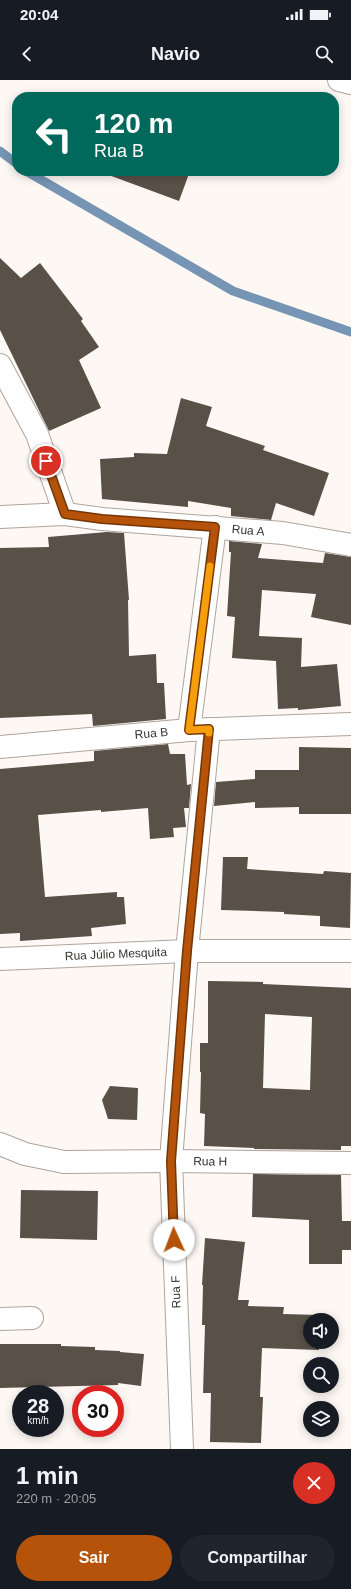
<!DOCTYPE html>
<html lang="pt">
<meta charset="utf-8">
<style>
body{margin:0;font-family:Helvetica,sans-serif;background:#20242c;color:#f1f3f6;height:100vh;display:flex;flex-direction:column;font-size:15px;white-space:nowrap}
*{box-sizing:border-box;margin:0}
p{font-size:13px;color:#9ea1a6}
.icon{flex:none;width:22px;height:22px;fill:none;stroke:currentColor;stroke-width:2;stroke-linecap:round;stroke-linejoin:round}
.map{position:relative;height:1369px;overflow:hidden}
.drawer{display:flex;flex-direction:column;background:#171b24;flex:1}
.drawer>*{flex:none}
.top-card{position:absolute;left:12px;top:12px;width:327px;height:84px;border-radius:16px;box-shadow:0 2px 10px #0003;background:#00695c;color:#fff;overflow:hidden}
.controls{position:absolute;left:303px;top:1233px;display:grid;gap:8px}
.controls a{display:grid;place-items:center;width:36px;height:36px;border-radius:50%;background:#171b24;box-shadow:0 2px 10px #0003;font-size:20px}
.speed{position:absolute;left:12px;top:1305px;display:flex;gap:8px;font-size:20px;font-weight:700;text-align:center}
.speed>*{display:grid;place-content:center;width:52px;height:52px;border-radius:50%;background:#171b24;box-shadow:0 2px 10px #0003;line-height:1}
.speed small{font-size:10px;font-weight:400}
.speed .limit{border:6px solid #d22;background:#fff;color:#111}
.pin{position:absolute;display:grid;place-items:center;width:34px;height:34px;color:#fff;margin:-17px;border:2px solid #fff;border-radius:50%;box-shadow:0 1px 4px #0007}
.me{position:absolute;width:44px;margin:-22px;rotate:358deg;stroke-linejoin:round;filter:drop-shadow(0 0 3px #0008)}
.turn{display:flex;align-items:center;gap:14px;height:84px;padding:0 16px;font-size:18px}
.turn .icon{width:52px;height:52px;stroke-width:2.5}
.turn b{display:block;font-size:28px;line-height:34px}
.round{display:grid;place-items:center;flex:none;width:42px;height:42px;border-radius:21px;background:#20242c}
.summary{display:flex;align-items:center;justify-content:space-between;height:68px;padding:0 16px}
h1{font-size:24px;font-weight:800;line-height:30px}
.cta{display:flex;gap:8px;margin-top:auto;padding:8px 16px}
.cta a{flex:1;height:46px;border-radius:24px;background:#b45309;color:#fff;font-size:16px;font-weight:800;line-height:46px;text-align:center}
.cta a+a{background:#20242c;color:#f1f3f6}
.status{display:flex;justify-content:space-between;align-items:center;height:28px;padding:0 20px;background:#171b24;direction:ltr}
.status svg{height:11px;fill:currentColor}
header{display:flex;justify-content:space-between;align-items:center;height:52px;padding:0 16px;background:#171b24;font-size:18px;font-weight:800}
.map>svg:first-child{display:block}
</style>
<div class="status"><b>20:04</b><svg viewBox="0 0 49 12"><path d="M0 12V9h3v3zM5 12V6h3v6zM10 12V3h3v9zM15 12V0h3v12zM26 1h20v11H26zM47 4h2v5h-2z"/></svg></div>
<header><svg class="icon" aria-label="back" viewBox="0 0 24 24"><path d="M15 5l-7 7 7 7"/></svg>Navio<svg class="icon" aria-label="search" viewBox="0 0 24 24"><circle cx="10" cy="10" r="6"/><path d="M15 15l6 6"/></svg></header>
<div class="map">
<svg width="351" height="1369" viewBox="0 0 351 1369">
<rect width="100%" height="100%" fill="#fdf8f4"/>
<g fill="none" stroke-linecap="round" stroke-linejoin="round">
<g stroke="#7694b3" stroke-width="9">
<path d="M0,71L17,84"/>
<path d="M26,91L233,211L351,252"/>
</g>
</g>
<g fill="#595047" fill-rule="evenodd">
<path d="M106,91H190L179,121L106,94Z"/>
<path d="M0,178L21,198L40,183L83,239L81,241L99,267L79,280L101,328L49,351L0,250Z"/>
<path d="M181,318L212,327L206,346L265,366L263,370L329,393L314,436L276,423L271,440L231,436V428L188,421V427L102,419L100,379L134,377V373L167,374Z"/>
<path d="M107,452L124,453L129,520H128L129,576L156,574L157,603H164L166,639L93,646L92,634L0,638V468L49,467L48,457Z"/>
<path d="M229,461L262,464L258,478L323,483L325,473L351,477V545L311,537L316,514L262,510L259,556L302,558L301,587L337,584L341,626L298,630V628L278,629L276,581L232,578L235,537L227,536L231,472H229Z"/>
<path d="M168,664L170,674H185L187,705L191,704L189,728H184L186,747L173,748L174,757L150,759L148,728L101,732V730L38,735L45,817L117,812V817H124L126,844L91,848L92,856L20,861V853L0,854V689L94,681V671Z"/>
<path d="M299,667L351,668V734H299V727L255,728V722L214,726L216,702L255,699V690H299Z"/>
<path d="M223,777H248L247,789L323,794L324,791L351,793L350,848L320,846V836L284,834V832L221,830Z"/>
<path d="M208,901L263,902V904L351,908V1066H341V1070L254,1069V1068L204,1066L205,1034L200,1033L201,992H200V963H208ZM265,934L312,937L310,1010L263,1008Z"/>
<path d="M110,1006L138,1008L137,1040L108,1039L102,1020Z"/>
<path d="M253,1094L341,1095L342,1141H351V1170H342V1184H309V1140L252,1137Z"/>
<path d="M21,1110L98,1111L97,1160L20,1158Z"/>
<path d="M205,1158L245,1162L238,1220H249L248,1226L284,1227L283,1234L319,1235V1240H310V1262H319V1270L262,1268L260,1317H263L261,1363L210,1362L211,1313H203L205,1245H202L203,1205H202Z"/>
<path d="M0,1264H61V1266L95,1267V1270L120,1271V1272L144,1274L141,1306L118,1303V1305L0,1308Z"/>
</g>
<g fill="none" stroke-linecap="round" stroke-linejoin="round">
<g stroke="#b0a49b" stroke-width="24">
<g id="street">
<path d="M339,0L351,3"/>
<path d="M0,285L37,354L65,434"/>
<path id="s1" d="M0,437L65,434L102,439L283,453L351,465"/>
<path d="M189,650L215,447"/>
<path id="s2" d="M0,667L189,650L351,644"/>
<path id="s3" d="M0,1064L25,1074L64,1082L171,1081L351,1083"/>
<path d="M0,1239L32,1238"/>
<path d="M182,1369L171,1081L187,871L209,649"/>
</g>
</g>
<g stroke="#b0a49b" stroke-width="24">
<g id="secondary">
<path id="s4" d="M0,879L187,871H351"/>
</g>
</g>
<use href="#street" stroke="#fff" stroke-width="22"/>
<use href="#secondary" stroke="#fff" stroke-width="22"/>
</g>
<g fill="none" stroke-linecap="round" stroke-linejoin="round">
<g stroke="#753606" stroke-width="10">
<path id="route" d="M46,381L65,434L102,439L215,447L189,650L209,649L187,871L171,1081L174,1160"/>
</g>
<use href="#route" stroke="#b45309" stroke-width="7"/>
<path stroke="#f59e0b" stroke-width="7" d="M209,653V649L189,650L210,486"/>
</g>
<g text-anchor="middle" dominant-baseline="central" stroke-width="4" stroke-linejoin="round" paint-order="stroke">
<g font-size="12" fill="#35312d" stroke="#fff">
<text stroke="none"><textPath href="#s1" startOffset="249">Rua A</textPath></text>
<text stroke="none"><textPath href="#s2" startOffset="152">Rua B</textPath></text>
<text stroke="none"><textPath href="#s4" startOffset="116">Rua Júlio Mesquita</textPath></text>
<text stroke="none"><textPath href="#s3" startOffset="213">Rua H</textPath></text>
<text transform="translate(176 1212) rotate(-92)">Rua F</text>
</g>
</g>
</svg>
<div class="controls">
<a><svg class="icon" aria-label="sound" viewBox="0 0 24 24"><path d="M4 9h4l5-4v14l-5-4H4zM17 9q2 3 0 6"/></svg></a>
<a><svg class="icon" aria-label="search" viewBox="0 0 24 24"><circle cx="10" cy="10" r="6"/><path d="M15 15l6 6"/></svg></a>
<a><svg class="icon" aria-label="layers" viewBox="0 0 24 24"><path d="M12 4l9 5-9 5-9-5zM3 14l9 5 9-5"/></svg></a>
</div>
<div class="speed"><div>28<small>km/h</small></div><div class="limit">30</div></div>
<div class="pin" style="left:46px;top:381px;background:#d93025"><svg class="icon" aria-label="arrive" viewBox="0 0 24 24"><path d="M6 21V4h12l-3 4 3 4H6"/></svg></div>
<svg class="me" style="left:174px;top:1160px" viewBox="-20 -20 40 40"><circle r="19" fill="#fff"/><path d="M0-13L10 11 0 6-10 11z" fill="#b45309"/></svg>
<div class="top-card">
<div class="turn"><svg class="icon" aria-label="left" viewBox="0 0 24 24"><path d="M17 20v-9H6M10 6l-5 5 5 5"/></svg><div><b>120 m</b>Rua B</div></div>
</div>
</div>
<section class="drawer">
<div class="summary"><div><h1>1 min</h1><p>220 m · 20:05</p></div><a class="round" style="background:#d93025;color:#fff"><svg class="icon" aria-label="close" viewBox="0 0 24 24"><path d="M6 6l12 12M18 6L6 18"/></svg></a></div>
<div class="cta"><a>Sair</a><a>Compartilhar</a></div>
</section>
